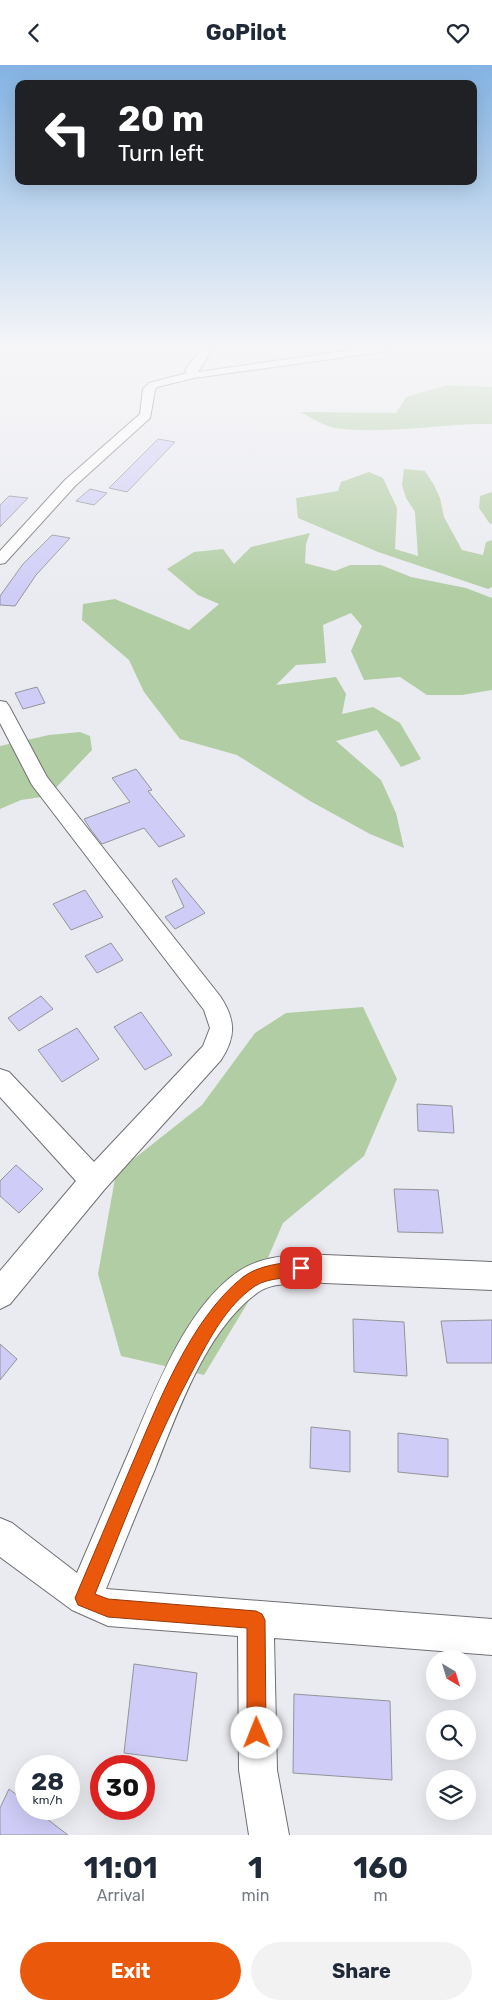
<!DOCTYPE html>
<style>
body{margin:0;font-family:Rubik,sans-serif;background:#f2f2f3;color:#1f2937;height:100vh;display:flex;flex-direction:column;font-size:19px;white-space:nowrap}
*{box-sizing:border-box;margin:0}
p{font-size:16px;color:#747a83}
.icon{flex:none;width:28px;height:28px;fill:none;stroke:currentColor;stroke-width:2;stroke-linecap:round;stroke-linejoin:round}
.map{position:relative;height:1770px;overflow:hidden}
.details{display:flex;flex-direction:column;background:#fff;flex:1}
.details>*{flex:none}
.guide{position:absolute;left:15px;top:15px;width:462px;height:105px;border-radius:10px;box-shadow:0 5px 20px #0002;background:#202124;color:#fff;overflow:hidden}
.needle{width:32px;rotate:142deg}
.buttons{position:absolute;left:426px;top:1585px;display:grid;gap:10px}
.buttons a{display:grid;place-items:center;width:50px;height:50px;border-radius:50%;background:#fff;box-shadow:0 5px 20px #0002;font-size:25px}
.speed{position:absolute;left:15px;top:1690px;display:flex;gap:10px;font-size:25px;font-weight:700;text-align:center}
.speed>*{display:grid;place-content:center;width:65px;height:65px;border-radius:50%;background:#fff;box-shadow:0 5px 20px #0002;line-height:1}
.speed small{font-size:12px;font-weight:400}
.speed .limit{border:8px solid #d22;background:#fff;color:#111}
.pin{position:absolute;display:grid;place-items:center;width:42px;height:42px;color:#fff;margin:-21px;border-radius:10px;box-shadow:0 2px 8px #0006}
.me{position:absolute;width:55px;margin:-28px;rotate:359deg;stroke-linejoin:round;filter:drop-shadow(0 0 4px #0008)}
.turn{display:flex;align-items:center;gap:18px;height:105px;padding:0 20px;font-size:22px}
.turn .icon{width:65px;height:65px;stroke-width:2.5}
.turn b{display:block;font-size:35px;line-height:42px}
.eta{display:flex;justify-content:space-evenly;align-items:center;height:85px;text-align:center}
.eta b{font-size:30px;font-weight:700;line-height:35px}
.button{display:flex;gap:10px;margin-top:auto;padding:10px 20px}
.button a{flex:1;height:58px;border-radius:30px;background:#ea580c;color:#fff;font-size:20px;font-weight:700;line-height:58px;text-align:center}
.button a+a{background:#f2f2f3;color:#1f2937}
header{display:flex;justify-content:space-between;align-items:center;height:65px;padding:0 20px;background:#fff;font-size:22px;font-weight:700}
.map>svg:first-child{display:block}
</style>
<header><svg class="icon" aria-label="back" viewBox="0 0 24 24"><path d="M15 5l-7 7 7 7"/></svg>GoPilot<svg class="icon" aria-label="heart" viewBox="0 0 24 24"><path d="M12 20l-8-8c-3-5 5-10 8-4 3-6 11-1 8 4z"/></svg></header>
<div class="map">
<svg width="492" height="1770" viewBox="0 0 492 1770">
<rect width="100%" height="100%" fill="#eaebf0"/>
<g fill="#b1cda3">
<path d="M448,320L492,322V359C441,358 386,370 335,363C324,361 310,352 300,347L396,348L406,332Z"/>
<path d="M404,404L425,406L434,420L440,433L444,452L462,485L483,490L486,477L492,475V522L488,524L378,487L298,453L296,433L338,426L341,417L369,407L383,413L397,443L395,484L418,491L415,447L406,433L402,420Z"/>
<path d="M492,427V458L490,459L479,443L480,431Z"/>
<path d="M310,468L306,479L305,498L335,506L350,500H381L411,512L466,523L492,533V625L462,630H427L400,612L364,615L351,586L362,561L351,548L323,560L326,598L296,600L276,620L336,612L346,629L342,649L373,642L400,658L421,694L401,702L377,665L336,676L381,715L396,748L404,783L370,769L310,736L237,690L180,674L144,627L129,595L82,555L83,539L115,534L189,565L219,539L198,530L167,504L194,487L223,484L234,499L251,482Z"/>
<path d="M80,667L90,671L92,685L48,731L21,735L0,744V681L49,670Z"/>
<path d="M363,942L397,1014L364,1091L283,1158L250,1234L204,1310L121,1291L98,1209L116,1108L202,1040L255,968L286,948Z"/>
</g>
<g fill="#cfcdf7" stroke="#949498">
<path d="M158,374L175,377L127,427L109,423Z"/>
<path d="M90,424L107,428L94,440L76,436Z"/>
<path d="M9,431L28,433L0,462V440Z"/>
<path d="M52,470L70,473L36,510L15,541L0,540V531L23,499Z"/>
<path d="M37,622L45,638L23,644L15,628Z"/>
<path d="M136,704L152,725L148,726L185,771L159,782L144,763L102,779L91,765L84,754L130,737L112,713Z"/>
<path d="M176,813L205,848L175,864L165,852L184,842L172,816Z"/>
<path d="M85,825L103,852L71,865L53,839Z"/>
<path d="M111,878L123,895L97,908L85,891Z"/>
<path d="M41,931L53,944L19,966L8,953Z"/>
<path d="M141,947L172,990L145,1005L114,962Z"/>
<path d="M77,963L99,994L62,1017L38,985Z"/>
<path d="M417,1039L452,1041L454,1068L418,1066Z"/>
<path d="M16,1100L43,1124L19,1148L0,1131V1116Z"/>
<path d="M394,1124L438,1125L443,1168L398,1167Z"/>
<path d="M353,1254L404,1257L407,1311L354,1307Z"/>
<path d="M492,1255V1298H447L441,1256Z"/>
<path d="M0,1279L17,1294L0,1315Z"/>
<path d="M311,1362L350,1366V1407L310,1403Z"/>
<path d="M398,1368L448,1374V1412L398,1407Z"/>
<path d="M134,1599L197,1608L187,1696L124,1688Z"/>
<path d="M294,1629L390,1636L392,1715L293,1708Z"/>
<path d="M9,1724L26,1737V1744H34L68,1770H0V1743Z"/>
</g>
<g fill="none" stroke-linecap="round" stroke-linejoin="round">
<g stroke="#6f7074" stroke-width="2">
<g id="street">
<path d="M202,283H213L198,307L365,283H393L388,286L194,313L157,322L155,325L150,353L75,421L5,498L0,499V486L65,415L140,349L143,324L149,318L187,308L185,305Z"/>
<path d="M0,636L6,637L9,641L47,712L220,931C236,955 236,972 221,995L104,1125L10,1239L0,1244V1206L76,1116L0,1032V1004L9,1007L94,1097L203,981L210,963L204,945L32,720L0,658Z"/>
<path d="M301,1189L492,1197V1225L301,1217C288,1219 271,1219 260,1226C207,1262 178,1346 155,1404C138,1444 122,1484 106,1524L492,1554V1590L274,1573L277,1705L289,1770H249L239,1705L238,1571L108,1561L72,1545L0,1492V1453L12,1458L77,1508C95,1466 113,1424 131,1382C156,1324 185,1243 239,1206C257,1194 280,1191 301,1189Z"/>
</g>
</g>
<use href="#street" fill="#fff" fill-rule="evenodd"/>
</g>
<linearGradient id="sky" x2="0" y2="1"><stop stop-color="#83b3e3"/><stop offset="0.53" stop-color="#f6f6f8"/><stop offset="1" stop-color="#f6f6f8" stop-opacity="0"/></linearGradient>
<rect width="492" height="531" fill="url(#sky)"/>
<path fill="#ea580c" stroke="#983908" d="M301,1196L306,1198L308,1203L306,1208C290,1215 271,1211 255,1221C226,1241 210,1273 194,1303C155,1375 126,1453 95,1529L108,1534L256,1546L262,1549L265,1555L266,1668L263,1675L257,1678L250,1675L247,1668V1563L108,1552L78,1540L75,1533C93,1490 112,1447 130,1404C157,1342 189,1255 243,1212C259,1200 282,1198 301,1196Z"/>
</svg>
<div class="buttons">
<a><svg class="needle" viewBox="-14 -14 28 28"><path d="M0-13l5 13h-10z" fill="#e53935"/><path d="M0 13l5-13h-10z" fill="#747a83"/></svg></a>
<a><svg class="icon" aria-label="search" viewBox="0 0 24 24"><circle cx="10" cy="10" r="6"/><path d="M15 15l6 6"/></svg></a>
<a><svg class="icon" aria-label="layers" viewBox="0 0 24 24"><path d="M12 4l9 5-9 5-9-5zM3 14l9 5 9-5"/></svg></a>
</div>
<div class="speed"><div>28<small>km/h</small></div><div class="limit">30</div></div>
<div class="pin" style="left:301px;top:1203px;background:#d93025"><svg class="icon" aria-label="arrive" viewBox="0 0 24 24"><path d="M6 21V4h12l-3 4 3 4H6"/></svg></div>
<svg class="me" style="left:257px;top:1668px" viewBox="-20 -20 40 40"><circle r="19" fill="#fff"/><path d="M0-13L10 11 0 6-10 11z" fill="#ea580c"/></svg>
<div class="guide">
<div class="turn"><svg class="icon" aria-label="left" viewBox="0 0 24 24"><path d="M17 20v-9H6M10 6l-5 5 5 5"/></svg><div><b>20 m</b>Turn left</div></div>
</div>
</div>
<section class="details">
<div class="eta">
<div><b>11:01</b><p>Arrival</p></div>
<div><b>1</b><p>min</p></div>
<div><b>160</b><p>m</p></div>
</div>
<div class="button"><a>Exit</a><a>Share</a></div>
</section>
